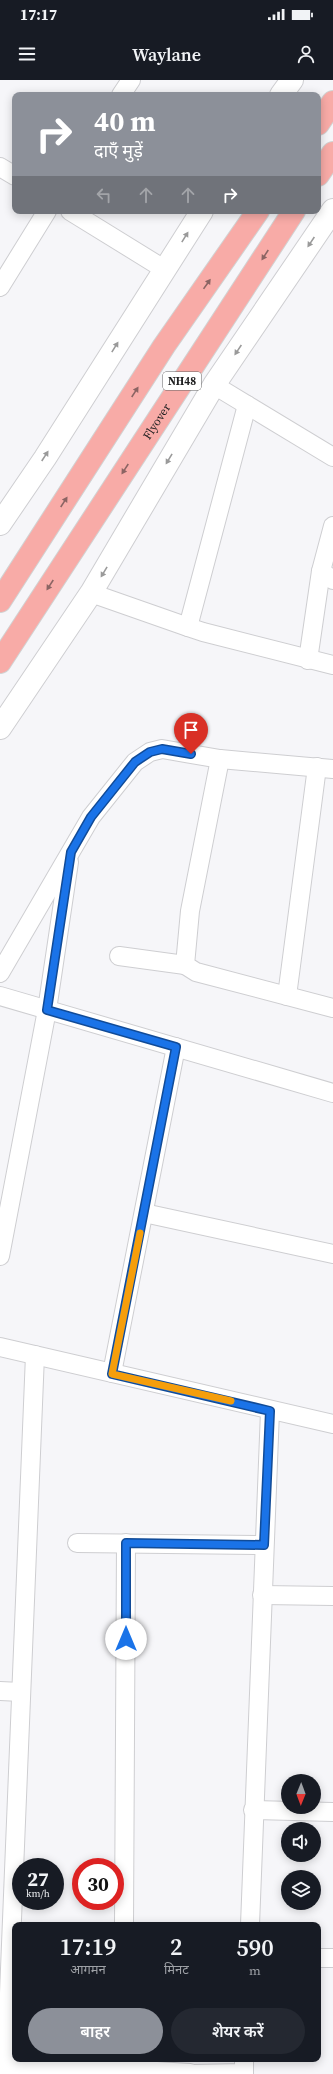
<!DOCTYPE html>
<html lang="hi">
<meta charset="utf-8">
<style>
body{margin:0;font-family:"Source Serif 4","Noto Sans Devanagari",serif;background:#242831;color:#f1f3f6;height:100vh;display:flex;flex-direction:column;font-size:15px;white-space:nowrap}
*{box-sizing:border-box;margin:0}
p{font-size:13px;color:#9ea1a6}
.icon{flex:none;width:22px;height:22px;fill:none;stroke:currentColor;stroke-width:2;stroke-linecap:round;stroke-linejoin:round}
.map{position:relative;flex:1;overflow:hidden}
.side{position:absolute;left:12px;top:1842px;width:309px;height:140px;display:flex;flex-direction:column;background:#171b24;border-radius:8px;box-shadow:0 2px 10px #0003}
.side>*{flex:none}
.banner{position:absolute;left:12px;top:12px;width:309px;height:122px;border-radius:8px;box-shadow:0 2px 10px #0003;background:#8c9099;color:#fff;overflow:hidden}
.needle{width:26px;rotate:181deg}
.fabs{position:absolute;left:281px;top:1694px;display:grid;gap:8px}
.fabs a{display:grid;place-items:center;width:40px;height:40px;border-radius:50%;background:#171b24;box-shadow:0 2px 10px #0003;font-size:20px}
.speed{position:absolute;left:12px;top:1778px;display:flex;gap:8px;font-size:20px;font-weight:700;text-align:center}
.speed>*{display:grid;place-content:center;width:52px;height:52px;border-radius:50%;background:#171b24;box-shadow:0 2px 10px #0003;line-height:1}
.speed small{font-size:10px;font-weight:400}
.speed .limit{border:6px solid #d22;background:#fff;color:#111}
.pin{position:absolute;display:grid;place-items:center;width:34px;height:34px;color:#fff;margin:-41px -17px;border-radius:50% 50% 50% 0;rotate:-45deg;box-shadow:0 0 4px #0007}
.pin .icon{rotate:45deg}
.me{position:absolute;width:44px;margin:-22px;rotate:0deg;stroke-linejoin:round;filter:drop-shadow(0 0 3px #0008)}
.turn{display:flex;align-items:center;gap:14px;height:84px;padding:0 16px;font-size:18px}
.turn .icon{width:52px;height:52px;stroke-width:2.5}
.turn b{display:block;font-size:28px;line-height:34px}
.lanes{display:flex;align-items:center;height:38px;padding:0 16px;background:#0003;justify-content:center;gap:20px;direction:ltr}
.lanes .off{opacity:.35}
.eta{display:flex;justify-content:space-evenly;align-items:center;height:68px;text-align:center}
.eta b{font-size:24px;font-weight:600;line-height:28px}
.action{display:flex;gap:8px;margin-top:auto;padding:8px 16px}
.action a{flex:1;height:46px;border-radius:24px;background:#8c9099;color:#fff;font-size:16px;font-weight:600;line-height:46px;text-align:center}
.action a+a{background:#242831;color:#f1f3f6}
.status{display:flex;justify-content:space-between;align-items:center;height:28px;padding:0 20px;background:#171b24;direction:ltr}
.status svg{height:11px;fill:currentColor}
header{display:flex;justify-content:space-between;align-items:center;height:52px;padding:0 16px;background:#171b24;font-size:18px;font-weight:600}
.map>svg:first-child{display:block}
</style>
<div class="status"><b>17:17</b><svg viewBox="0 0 49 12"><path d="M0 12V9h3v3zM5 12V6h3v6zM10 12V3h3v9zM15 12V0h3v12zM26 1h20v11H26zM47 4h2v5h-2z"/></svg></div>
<header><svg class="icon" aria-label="menu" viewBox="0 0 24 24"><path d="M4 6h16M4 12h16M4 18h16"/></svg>Waylane<svg class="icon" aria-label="person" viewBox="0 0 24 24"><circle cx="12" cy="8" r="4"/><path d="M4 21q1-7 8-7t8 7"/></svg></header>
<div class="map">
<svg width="333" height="1994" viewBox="0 0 333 1994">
<rect width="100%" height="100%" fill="#f6f6f9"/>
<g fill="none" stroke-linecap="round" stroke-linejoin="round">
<g stroke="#ceced1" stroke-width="20">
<g id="street">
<path d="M121,15L131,0"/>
<path d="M0,87L15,96"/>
<path d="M70,131L164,189"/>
<path d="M0,207L47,131"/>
<path d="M214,305L333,377"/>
<path d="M247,325L188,547L203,552L333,585"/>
<path d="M333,446L321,491L333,500"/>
<path d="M91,513L188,547"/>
<path d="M308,580L321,491"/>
<path d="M220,679L190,831L185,885L196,892L333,928"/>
<path d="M119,876L185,885"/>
<path d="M0,893L91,737L135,682L150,672L162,669L220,679L333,689"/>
<path d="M0,916L333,1013"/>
<path d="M287,916L317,687"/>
<path d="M144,1133L333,1174"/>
<path d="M0,1176L47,930L69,782"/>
<path d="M0,1267L333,1344"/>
<path d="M112,1293L176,967"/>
<path d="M77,1463L264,1465"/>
<path d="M262,1515L333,1516"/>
<path d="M0,1611L21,1612"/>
<path d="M253,1730L333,1732"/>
<path d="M124,1845L126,1463"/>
<path d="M250,1845L270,1331"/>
<path d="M318,1878H333"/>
<path d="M6,1987L35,1275"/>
<path d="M7,1994L6,1987L123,1989L190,1993"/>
<path d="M190,1994L244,1993V1979"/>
</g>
</g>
<g stroke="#ceced1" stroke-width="24">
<g id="secondary">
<path d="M281,15L292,0"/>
<path d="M0,444L45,378L202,131"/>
<path d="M0,648L91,513L214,305L333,130"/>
</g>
</g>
<g stroke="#d2d2d2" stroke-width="24">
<g id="highway">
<path d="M318,44L333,22"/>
<path d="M318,95L333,73"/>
<path d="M0,521L164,266L258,131"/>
<path id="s1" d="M0,582L294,131"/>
</g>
</g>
<use href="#street" stroke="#fff" stroke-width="18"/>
<use href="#secondary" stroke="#fff" stroke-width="22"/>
<use href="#highway" stroke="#f8aba7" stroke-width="22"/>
</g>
<defs><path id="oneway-solid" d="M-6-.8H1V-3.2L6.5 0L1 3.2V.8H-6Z"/></defs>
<g fill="#9a9a9a">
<use href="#oneway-solid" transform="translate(185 157) rotate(-58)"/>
<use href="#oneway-solid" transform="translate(311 162) rotate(124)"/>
<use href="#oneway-solid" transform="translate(115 267) rotate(-58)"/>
<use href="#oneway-solid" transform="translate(238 270) rotate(124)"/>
<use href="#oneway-solid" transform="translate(45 376) rotate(-57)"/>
<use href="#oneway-solid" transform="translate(169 379) rotate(121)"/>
<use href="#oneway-solid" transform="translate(104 492) rotate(121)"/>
</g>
<g fill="#8b6463">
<use href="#oneway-solid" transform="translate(265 175) rotate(123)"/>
<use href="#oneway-solid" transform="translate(207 204) rotate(-55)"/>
<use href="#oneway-solid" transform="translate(135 312) rotate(-57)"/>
<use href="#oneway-solid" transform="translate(125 389) rotate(123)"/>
<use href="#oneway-solid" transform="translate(64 422) rotate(-57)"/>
<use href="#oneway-solid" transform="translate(50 505) rotate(123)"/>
</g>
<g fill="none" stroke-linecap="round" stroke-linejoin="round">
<g stroke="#114b97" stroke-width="10">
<path id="route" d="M126,1559V1463L264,1465L270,1331L112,1294L176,967L47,930L71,772L91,737L135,682L150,672L162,669L191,674"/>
</g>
<use href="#route" stroke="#1a73e8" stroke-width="7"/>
<path stroke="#f59e0b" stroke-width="7" d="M140,1153L112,1294L231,1321"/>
</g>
<g text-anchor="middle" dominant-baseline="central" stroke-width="3.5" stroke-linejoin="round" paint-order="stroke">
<rect fill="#fff" stroke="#626262" stroke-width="1" x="163" y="292" width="38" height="18" rx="3"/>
<g font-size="11" font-weight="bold" fill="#1e1e1f">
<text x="182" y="301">NH48</text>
</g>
<g font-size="12" fill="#1e1e1f" stroke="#fff">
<text stroke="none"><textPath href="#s1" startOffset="287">Flyover</textPath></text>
</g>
</g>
</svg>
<div class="fabs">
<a><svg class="needle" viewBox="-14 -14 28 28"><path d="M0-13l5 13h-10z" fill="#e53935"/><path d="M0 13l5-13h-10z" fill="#9ea1a6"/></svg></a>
<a><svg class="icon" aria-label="sound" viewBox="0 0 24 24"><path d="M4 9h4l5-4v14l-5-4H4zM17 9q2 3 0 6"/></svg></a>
<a><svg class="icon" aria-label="layers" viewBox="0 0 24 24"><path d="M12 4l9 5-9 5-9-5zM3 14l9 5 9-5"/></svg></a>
</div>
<div class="speed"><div>27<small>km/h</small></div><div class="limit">30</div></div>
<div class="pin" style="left:191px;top:674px;background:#d93025"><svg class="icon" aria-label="arrive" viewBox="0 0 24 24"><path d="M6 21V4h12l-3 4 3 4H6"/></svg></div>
<svg class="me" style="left:126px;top:1559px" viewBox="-20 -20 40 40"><circle r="19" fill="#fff"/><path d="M0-13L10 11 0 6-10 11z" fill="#1a73e8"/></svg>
<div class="banner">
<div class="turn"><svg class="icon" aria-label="right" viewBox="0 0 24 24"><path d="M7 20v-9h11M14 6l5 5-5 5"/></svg><div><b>40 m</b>दाएँ मुड़ें</div></div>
<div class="lanes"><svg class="icon off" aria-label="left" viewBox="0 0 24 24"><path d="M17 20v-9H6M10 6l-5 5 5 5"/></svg><svg class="icon off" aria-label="ahead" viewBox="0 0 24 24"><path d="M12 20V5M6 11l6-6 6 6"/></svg><svg class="icon off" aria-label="ahead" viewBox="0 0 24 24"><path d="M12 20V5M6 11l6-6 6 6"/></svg><svg class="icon" aria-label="right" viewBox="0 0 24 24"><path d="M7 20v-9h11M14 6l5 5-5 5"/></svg></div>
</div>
<section class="side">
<div class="eta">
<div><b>17:19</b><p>आगमन</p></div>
<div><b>2</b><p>मिनट</p></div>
<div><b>590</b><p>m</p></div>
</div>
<div class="action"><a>बाहर</a><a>शेयर करें</a></div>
</section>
</div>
